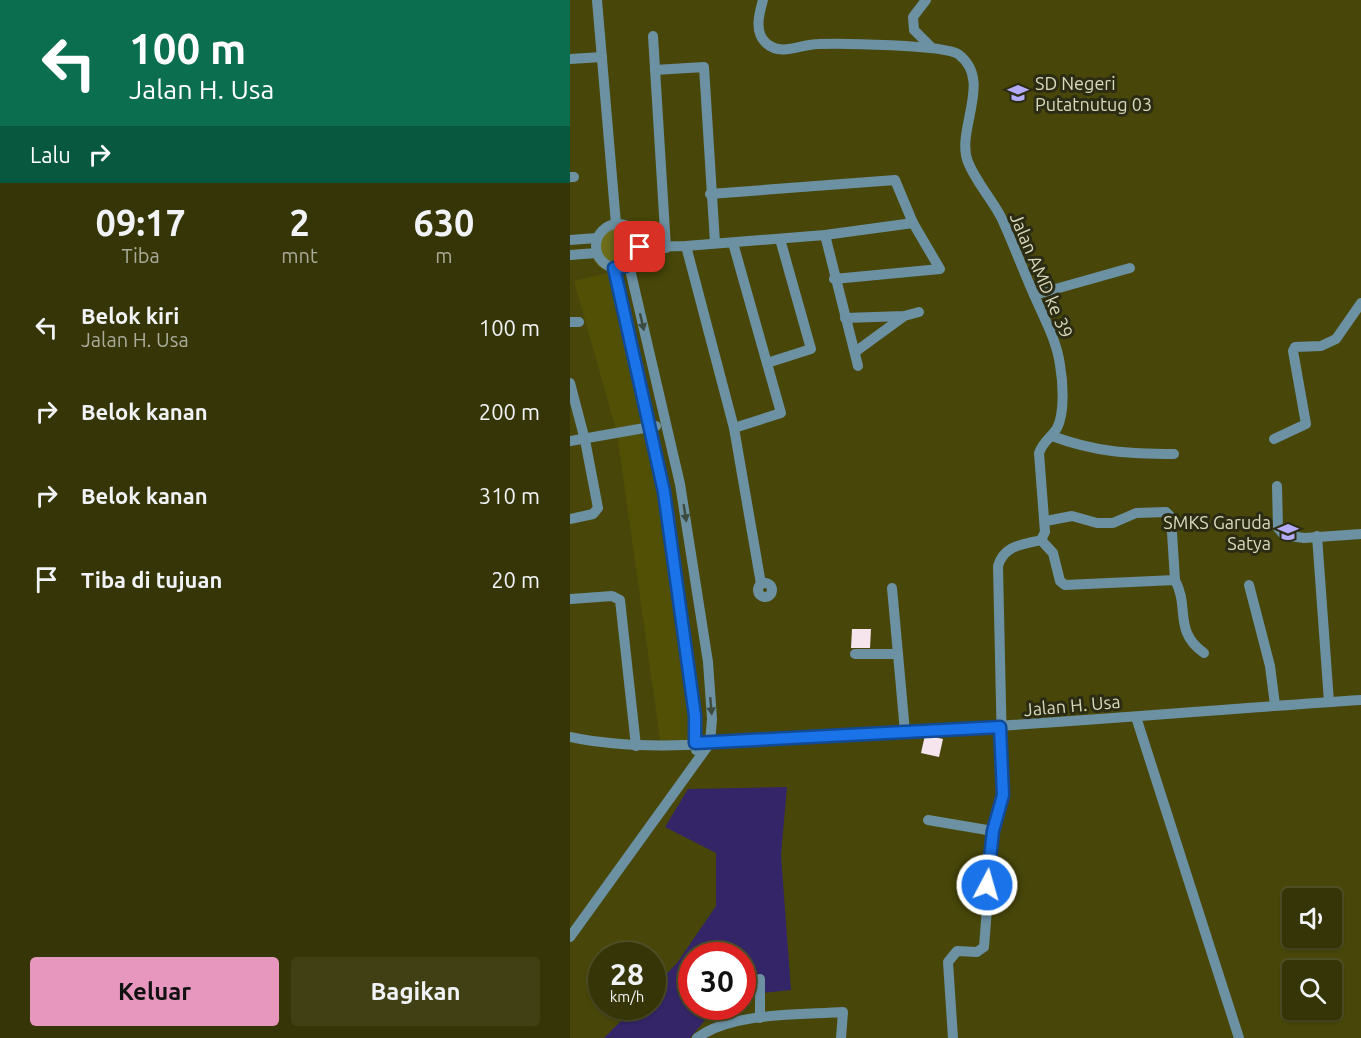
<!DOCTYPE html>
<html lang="id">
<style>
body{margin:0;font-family:Ubuntu,sans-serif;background:#414015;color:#f1f3f6;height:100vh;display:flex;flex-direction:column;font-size:22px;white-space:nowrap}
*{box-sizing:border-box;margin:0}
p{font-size:20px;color:#aaab9b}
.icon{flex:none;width:33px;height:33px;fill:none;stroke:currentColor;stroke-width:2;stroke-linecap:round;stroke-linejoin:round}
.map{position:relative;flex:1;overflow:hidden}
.panel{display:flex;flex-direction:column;background:#363507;width:570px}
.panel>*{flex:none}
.top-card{background:#0b6e4f;color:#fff;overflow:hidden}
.fabs{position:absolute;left:712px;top:888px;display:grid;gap:12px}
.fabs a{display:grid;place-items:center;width:60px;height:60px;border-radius:6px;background:#363507;box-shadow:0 2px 4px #0004,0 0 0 2px #505028;font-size:30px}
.speed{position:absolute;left:18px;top:942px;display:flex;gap:12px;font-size:30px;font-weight:700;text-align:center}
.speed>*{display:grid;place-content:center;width:78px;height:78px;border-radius:50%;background:#363507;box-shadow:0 2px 4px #0004,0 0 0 2px #505028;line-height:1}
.speed small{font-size:15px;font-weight:400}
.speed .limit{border:9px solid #d22;background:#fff;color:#111}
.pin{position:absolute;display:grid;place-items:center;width:51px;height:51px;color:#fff;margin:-26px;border-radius:12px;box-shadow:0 3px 9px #0006}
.me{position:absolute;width:66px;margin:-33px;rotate:6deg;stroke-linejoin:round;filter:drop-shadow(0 0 4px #0008)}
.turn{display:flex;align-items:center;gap:21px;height:126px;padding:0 30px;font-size:27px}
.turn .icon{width:78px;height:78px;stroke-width:2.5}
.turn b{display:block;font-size:42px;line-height:51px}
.then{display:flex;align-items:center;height:57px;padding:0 30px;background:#0003;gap:12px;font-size:22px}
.eta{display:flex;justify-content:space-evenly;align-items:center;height:102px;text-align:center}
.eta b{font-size:36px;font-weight:700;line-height:42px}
.primary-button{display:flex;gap:12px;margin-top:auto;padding:12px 30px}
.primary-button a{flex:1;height:69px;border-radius:6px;background:#e797bd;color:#111;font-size:24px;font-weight:700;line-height:69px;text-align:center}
.primary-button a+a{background:#414015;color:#f1f3f6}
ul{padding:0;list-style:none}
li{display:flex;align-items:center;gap:18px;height:84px;padding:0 30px}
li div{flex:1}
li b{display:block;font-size:22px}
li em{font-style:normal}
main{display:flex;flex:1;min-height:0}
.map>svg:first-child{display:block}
</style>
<main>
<section class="panel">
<div class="top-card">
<div class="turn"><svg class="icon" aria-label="left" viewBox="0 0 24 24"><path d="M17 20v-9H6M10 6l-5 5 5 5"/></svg><div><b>100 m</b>Jalan H. Usa</div></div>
<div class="then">Lalu<svg class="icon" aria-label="right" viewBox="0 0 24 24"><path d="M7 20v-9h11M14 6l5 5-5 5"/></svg></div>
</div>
<div class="eta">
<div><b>09:17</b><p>Tiba</p></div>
<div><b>2</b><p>mnt</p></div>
<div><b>630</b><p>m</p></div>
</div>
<ul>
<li><svg class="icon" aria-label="left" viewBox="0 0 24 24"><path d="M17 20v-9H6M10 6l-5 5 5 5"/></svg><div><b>Belok kiri</b><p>Jalan H. Usa</p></div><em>100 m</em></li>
<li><svg class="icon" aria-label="right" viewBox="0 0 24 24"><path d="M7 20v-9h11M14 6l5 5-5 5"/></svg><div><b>Belok kanan</b></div><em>200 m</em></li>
<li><svg class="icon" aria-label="right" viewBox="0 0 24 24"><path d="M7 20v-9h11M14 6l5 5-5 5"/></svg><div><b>Belok kanan</b></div><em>310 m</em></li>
<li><svg class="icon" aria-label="arrive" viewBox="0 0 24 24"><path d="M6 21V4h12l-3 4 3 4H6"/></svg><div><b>Tiba di tujuan</b></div><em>20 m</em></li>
</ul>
<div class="primary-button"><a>Keluar</a><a>Bagikan</a></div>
</section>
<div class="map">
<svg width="791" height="1038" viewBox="0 0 791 1038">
<rect width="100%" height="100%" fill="#484709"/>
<path fill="#515005" d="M46,271L86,431L113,608L126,746H91L47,433L4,281Z"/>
<circle fill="#6e6d1b" cx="44" cy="250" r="22"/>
<path fill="#332567" d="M217,787L211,855L221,990L173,995L172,956H122V1006L146,1007L120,1038H34L65,1007L82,1006L83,988L107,963L146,906V853L95,827L118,789Z"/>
<g fill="#f7e5ed">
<path d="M282,629H301L300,648H281Z"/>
<path d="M355,735L373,739L369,757L351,753Z"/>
</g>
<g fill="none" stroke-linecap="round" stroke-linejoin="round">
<g stroke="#6b91a3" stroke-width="10">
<path d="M27,0L46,224"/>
<path d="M193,0C189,14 184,32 196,43C211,57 231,44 248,44C270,43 375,45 388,54C424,80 385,130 398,162C406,182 421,198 431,217C443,243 453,270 465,297C474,318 487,341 490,365C493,382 495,413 487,428C481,438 473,441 469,453L475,532L471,540C452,545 434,545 428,566L433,795L423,831L414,947L407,952L387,951L378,962L383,1038"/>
<path d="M356,0L343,17L344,30L361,47"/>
<path d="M83,36L96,248"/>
<path d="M0,59L32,57"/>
<path d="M85,70L134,67L145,243"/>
<path d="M0,177H4"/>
<path d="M140,194L325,180L343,223"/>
<circle cx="48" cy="246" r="22"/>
<path d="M255,235L288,366"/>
<path d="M0,240L27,238"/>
<path d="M163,243L211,413L164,428"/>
<path d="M116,246L164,428L191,584"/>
<path d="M70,247L116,246L255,235L343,223L370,269L264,279"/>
<path d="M0,255L27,253"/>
<path d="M44,268L94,492L125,716L126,750"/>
<path d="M464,295L560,268"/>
<path d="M275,318L334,316L349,312"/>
<path d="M0,322H9"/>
<path d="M285,352L333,317"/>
<path d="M197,363L241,349L210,239"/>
<path d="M0,383L15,440L28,508L23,514L0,519"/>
<path d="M482,436C525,452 559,454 604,454"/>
<path d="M704,439L736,424L723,351L725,347L751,346L766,339L791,303"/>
<path d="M0,441L86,426"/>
<path d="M707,486L708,528L714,535L734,538L791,534"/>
<path d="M476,521L502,516L527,523H543L566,513L596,512L601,517L605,580"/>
<path d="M747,536L759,702"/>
<path d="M471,540L483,553L490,581L495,585L605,580C620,608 603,631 634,653"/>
<circle cx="195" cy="590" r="7"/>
<path d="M679,585L700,666L705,705"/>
<path d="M322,588L328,654"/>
<path d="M1,599L42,596L50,600L66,746"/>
<path d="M285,654H328L335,732"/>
<path d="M566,717L669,1038"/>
<path d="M0,737C77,754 169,741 248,737C429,728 610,712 791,700"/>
<path d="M358,820L423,831"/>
<path d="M0,937L140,743L142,719L138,662L110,484L59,265"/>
<path d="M190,979V1018"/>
<path d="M127,1038C161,1012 231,1015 273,1012L271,1038"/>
</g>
</g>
<defs><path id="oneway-solid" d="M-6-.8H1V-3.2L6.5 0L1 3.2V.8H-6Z" transform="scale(1.5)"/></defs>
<g fill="#3f4a3f">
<use href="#oneway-solid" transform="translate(72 322) rotate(77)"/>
<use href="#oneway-solid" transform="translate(115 513) rotate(81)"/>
<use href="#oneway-solid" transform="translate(141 706) rotate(85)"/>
</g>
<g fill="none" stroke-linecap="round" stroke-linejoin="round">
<g stroke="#114b97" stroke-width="15">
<path id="route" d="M70,247C66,261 59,268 44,268L94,492L125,716V743L430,727L433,795L423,831L417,885"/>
</g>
<use href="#route" stroke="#1a73e8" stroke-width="10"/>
</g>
<defs>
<g id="school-bare" transform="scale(1.62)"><path d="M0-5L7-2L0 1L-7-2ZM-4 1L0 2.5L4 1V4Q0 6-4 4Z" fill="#b4acf9" stroke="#2c2c14" stroke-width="2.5" paint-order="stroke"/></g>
</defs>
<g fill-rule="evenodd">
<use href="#school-bare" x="448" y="93"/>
<use href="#school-bare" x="718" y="532"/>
</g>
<g text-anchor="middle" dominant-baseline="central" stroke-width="6" stroke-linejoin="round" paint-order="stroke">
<g font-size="18" fill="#d9dabc" stroke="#2c2c14" text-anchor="start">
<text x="465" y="83">SD Negeri<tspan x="465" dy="21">Putatnutug 03</tspan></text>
<text x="701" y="522" text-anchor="end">SMKS Garuda<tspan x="701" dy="21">Satya</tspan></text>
</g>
<g font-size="18" fill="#d9dabc" stroke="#2c2c14">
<text transform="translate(472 275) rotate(67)">Jalan AMD ke 39</text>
<text transform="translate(502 705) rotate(-5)">Jalan H. Usa</text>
</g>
</g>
</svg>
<div class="fabs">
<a><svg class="icon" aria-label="sound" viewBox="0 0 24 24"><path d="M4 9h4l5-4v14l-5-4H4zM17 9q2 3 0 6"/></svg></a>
<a><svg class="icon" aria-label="search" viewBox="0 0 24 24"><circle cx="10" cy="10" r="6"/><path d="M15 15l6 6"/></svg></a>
</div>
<div class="speed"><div>28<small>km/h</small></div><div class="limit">30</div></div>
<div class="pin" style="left:70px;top:247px;background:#d93025"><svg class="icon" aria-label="arrive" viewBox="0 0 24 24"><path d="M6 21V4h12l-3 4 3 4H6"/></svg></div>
<svg class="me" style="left:417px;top:885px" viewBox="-20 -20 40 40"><circle r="17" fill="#1a73e8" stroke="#fff" stroke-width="3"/><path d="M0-11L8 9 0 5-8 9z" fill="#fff"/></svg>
</div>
</main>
